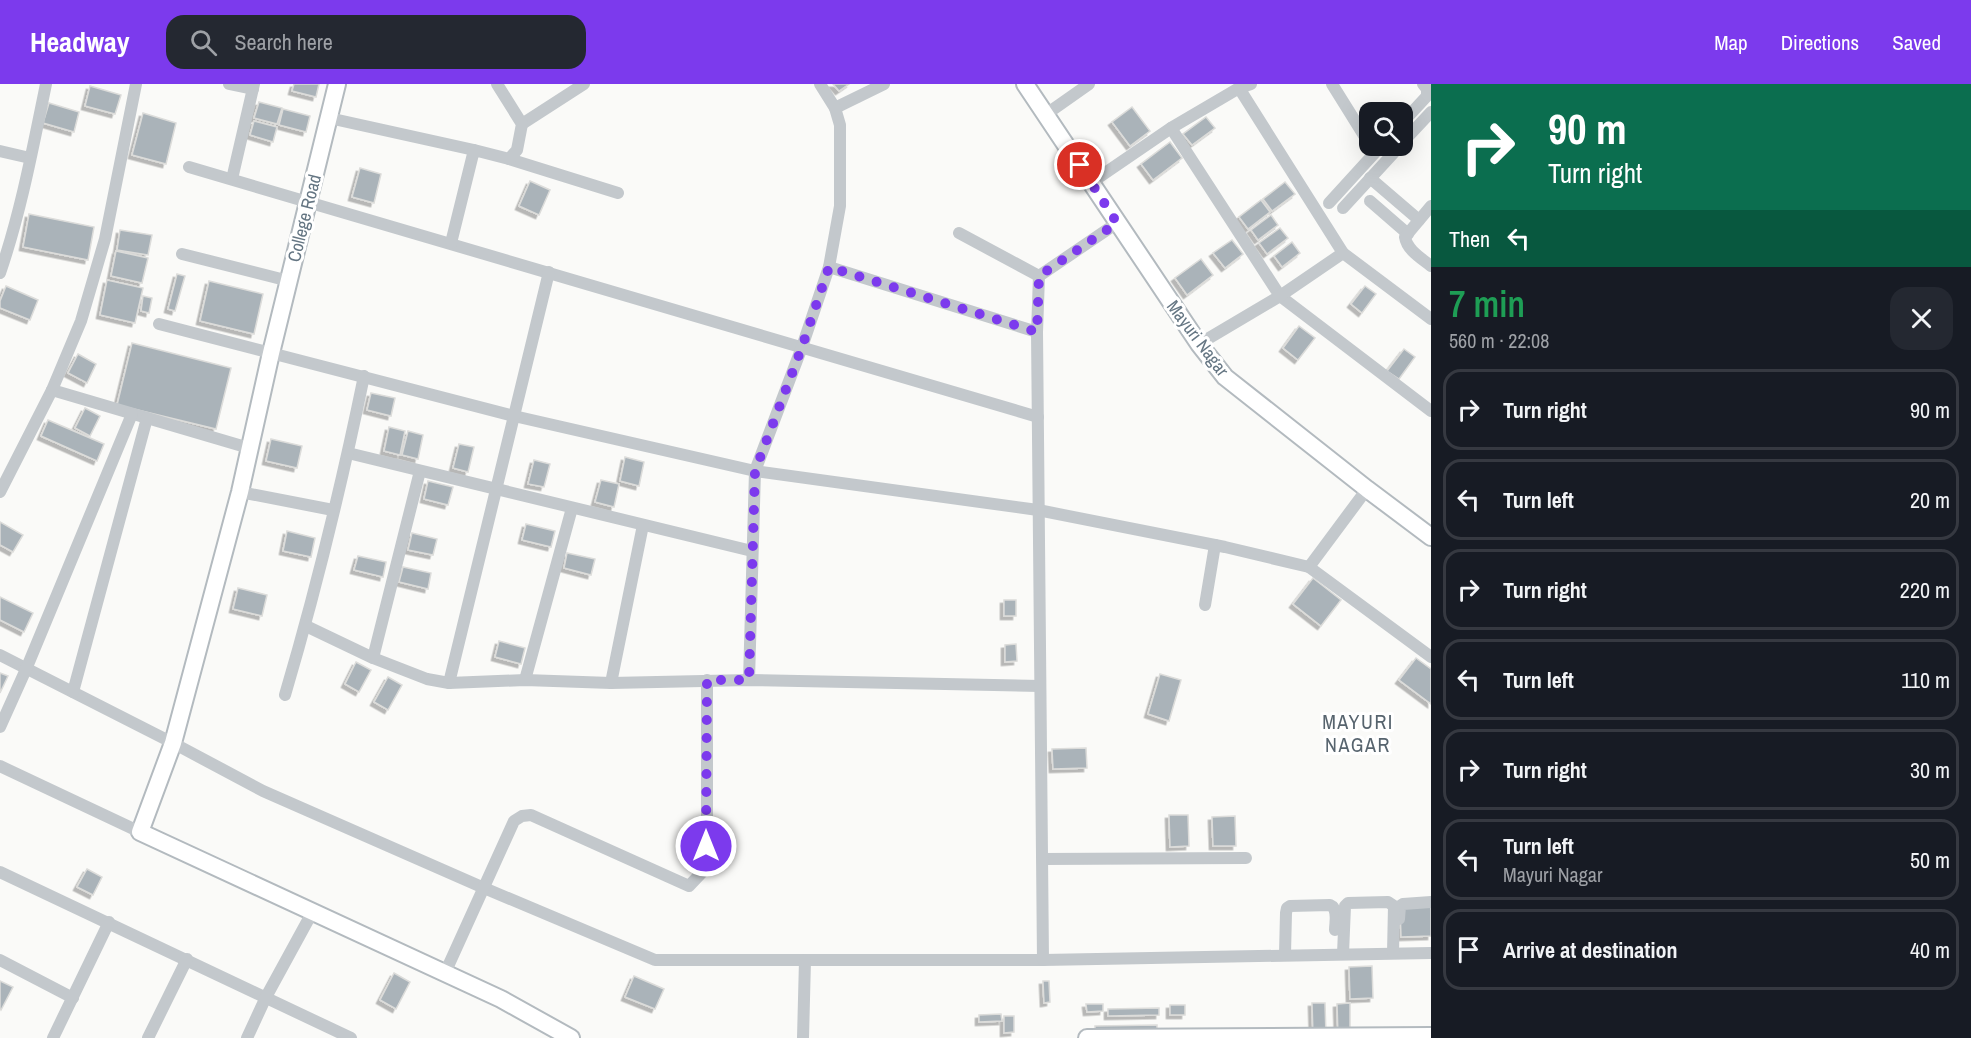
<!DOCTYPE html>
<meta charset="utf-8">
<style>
body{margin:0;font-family:"Archivo Narrow",sans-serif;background:#242831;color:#f1f3f6;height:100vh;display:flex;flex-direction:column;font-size:22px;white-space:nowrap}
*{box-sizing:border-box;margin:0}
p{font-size:20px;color:#9ea1a6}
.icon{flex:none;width:33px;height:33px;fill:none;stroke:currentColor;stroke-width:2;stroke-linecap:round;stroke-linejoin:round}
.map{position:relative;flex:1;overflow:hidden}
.drawer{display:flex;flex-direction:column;background:#171b24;width:540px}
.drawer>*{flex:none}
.top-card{background:#0b6e4f;color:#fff;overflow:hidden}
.tools{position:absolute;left:1359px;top:18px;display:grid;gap:12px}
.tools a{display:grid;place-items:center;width:54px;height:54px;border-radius:12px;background:#171b24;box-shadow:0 6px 24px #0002;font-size:30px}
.pin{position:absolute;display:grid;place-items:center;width:51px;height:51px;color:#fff;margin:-26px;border:3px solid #fff;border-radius:50%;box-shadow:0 2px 6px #0007}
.me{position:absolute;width:66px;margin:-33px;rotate:0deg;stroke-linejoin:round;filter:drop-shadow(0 0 4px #0008)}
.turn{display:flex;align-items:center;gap:21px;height:126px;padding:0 18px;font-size:27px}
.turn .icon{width:78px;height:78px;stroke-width:2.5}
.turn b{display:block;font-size:42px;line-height:51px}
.then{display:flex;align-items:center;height:57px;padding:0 18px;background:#0003;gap:12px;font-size:22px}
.round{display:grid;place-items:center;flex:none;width:63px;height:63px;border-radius:18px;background:#242831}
.headline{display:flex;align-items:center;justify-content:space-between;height:102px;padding:0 18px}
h1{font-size:36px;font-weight:600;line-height:45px;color:#1e9e55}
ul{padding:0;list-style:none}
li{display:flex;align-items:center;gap:18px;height:81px;margin:0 12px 9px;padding:0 6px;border:3px solid #363941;border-radius:18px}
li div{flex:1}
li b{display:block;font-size:22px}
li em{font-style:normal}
header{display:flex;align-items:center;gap:36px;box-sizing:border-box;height:84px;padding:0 30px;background:#7c3aed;color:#fff}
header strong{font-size:28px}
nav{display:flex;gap:33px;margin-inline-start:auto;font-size:21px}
.search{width:420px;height:54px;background:#242831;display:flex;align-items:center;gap:15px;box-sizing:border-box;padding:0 21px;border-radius:18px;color:#9ea1a6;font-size:22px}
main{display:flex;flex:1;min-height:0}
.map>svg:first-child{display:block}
</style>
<header>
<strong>Headway</strong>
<div class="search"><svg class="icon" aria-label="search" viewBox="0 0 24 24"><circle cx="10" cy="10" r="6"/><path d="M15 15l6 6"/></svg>Search here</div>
<nav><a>Map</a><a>Directions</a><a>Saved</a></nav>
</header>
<main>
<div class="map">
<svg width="1431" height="954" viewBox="0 0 1431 954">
<defs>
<filter id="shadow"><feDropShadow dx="-3.5" dy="3.5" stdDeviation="0" flood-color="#0004"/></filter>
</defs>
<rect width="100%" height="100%" fill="#fafaf8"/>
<g fill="#aab3b9" stroke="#dcdcda" stroke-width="1.5" filter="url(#shadow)">
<path d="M294,0H319L316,13L292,7Z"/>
<path d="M833,0H849L839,7Z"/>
<path d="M90,2L121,11L115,30L85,22Z"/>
<path d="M259,18L282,24L277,40L254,34Z"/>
<path d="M49,19L79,28L74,48L43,39Z"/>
<path d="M1132,23L1150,47L1130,62L1112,38Z"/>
<path d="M283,25L310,32L306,48L279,41Z"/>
<path d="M143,29L176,39L166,80L132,71Z"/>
<path d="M1206,33L1215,44L1192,61L1183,50Z"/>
<path d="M254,37L277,43L273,58L250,51Z"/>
<path d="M1170,58L1182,74L1153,96L1141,80Z"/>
<path d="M360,84L381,90L374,119L352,113Z"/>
<path d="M530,97L550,106L539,131L519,122Z"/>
<path d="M1285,98L1295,110L1272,127L1263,115Z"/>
<path d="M1261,116L1270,128L1248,145L1239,133Z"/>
<path d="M29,130L94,143L88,176L23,163Z"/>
<path d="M1271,131L1278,141L1258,156L1251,146Z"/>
<path d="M1280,144L1288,154L1267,170L1259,159Z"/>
<path d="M120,146L152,151L148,171L117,166Z"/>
<path d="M1232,156L1243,170L1225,184L1213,169Z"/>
<path d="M1292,158L1300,169L1282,183L1274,172Z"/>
<path d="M116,167L148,174L142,199L111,192Z"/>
<path d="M1201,175L1213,191L1187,211L1175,194Z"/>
<path d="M177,190L185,192L175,227L168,225Z"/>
<path d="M107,196L143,204L135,239L100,231Z"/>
<path d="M209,197L263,210L254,250L200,237Z"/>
<path d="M6,202L38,216L30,236L0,224V217Z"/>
<path d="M1365,202L1376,210L1362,229L1351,220Z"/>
<path d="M143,212L152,214L149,229L141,227Z"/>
<path d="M1299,242L1315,254L1298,276L1283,264Z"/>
<path d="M132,259L231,284L216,345L117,321Z"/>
<path d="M1404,265L1415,273L1399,295L1387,287Z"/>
<path d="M78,270L96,280L87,299L68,289Z"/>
<path d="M371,309L395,314L391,332L367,326Z"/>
<path d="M85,324L100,332L90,352L75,344Z"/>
<path d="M48,336L104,360L97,377L41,352Z"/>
<path d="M389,343L405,347L400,371L384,367Z"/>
<path d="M408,347L423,351L418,375L402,371Z"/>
<path d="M271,355L302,362L297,384L266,377Z"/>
<path d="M459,360L474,363L468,388L453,384Z"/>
<path d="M625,373L644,378L639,402L620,397Z"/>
<path d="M534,376L550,380L544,403L528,400Z"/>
<path d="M601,396L619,400L614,423L595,418Z"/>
<path d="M428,397L453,403L448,421L424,415Z"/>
<path d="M0,438L23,451L13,468L0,461Z"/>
<path d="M526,440L555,447L551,463L522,456Z"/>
<path d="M287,447L315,454L311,473L283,467Z"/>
<path d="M412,449L437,455L433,471L408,466Z"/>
<path d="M567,469L595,475L591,491L564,484Z"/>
<path d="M358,472L386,478L383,493L354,486Z"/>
<path d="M403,483L431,489L428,505L399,498Z"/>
<path d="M1313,494L1341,516L1321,542L1293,520Z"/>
<path d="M238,504L267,511L262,532L233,525Z"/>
<path d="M0,513L33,529L24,548L0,536Z"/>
<rect x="1004" y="516" width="12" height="16"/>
<path d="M499,557L525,564L521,580L495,573Z"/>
<path d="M1016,560L1017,577L1005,578V561Z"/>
<path d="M1416,574L1431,585V620L1399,596Z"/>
<path d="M356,578L371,586L359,608L345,600Z"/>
<path d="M0,589L8,592L0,609Z"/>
<path d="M1160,590L1181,596L1169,637L1148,630Z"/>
<path d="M388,593L402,601L388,626L374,618Z"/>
<path d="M1086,664L1087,684L1053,685L1052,665Z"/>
<path d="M1169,731H1188L1189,762L1170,763Z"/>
<path d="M1235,732L1236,762H1213L1212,733Z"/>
<path d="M87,785L102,793L93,811L77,803Z"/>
<path d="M1431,822V852L1401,853L1400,823Z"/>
<path d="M1372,882L1373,914L1350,915L1349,883Z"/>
<path d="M394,889L410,898L396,925L380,916Z"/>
<path d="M634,892L664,905L655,925L625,913Z"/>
<path d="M0,897L13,903L1,926L0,925Z"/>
<path d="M1043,897H1049L1050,918L1044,919Z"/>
<path d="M1312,919H1325L1326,951H1313Z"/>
<path d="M1350,919V951H1338L1337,920Z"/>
<path d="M1086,920H1103V927L1087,928Z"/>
<rect x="1170" y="921" width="15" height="10"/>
<path d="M1159,924V931L1108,932V925Z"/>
<path d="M1001,930L1002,937L979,938V931Z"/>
<path d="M1004,932H1014V948L1004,949Z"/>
<path d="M1157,941V950L1095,951V942Z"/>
</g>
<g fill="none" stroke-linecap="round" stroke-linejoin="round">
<g stroke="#b3babf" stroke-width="20">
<g id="secondary">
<path d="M337,0L271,269L240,408L173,659L140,748L501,915L571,954"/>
<path d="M1025,0L1199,260L1225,293L1367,405L1431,453"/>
<path d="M1087,954L1431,952"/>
</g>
</g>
<g stroke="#c3c8cc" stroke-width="12">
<path d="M229,0L253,5"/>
<path d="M1332,0L1370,61"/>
<path d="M1239,4L1343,169"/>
<path d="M835,24L884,0"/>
<path d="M1045,31L1089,0"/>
<path d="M329,34L474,66"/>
<path d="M1402,39L1427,12V5L1423,0"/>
<path d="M522,40L584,0"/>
<path d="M1171,44L1280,212L1431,327"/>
<path d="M1402,59L1431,28"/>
<path d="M0,67L30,74"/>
<path d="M509,75L618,109"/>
<path d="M189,83L1038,333"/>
<path d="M1370,94L1419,136"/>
<path d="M232,95L254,0"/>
<path d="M1092,98L1171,44L1239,4L1251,0"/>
<path d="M1370,117L1408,150"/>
<path d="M1329,119L1381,62"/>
<path d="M1431,122L1405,153C1407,166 1421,174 1431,182"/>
<path d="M1343,124L1400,62"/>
<path d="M959,149L1039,192"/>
<path d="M451,159L474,66L509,75L517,66L522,40L497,0"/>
<path d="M182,170L289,197"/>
<path d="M829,183L1037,248"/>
<path d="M0,189C21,128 33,63 46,0"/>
<path d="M159,240L514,332L755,387L1038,426L1225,463L1309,483L1367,405"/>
<path d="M1199,260L1280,212L1343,169L1431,235"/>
<path d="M52,306L249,364"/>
<path d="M348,369L752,467"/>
<path d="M0,408L52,306L81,237L105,155L136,0"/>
<path d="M240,408L333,426"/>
<path d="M1309,483L1431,573"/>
<path d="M1205,521L1215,461"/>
<path d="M306,542L373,574L427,595L449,599L525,596L611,599L749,596L1040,602"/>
<path d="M0,571L173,659L263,707L484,804L655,876H1043L1431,869"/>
<path d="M373,574L420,387"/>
<path d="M525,596L572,424"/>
<path d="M749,596L755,387L802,263L829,183L840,122V41L835,24L820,0"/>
<path d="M449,599L549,188"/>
<path d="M611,599L643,441"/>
<path d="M73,608L147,334"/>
<path d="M285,611C316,506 342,399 364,292"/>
<path d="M0,643L27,583L132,330"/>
<path d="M0,682L140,748"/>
<path d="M1043,775L1246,774"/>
<path d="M0,788L351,954"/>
<path d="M1399,835L1400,822L1403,820L1431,818"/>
<path d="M1285,870L1286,829L1287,824L1290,822L1330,821C1339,825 1335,838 1335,846"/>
<path d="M1343,870L1345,822L1348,819L1388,818L1394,822L1393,869"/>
<path d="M0,876L73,914"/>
<path d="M1043,876L1037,248L1039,192L1117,139"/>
<path d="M445,889L514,737L522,732L531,731L689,802L707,783V596"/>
<path d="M53,954L109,838"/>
<path d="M148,954L187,875"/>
<path d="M247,954L266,913L313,827"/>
<path d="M803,954L805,876"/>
</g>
<use href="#secondary" stroke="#fff" stroke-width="16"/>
</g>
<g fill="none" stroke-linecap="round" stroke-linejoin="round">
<path stroke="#7c3aed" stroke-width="10" stroke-dasharray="0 18" d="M706,762L707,596H749L755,387L802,263L829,183L1037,248L1039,192L1117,139L1080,81"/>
</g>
<g text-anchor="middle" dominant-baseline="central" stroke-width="6" stroke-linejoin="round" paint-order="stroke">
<g font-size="18" fill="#657683" stroke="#fff">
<text transform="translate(304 134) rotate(-76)">College Road</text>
<text transform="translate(1198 254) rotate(53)">Mayuri Nagar</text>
</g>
<g font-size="20" letter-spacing="1.5" fill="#57646e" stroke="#fff">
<text x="1358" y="637">MAYURI<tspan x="1358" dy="23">NAGAR</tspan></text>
</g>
</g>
</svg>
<div class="tools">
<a><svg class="icon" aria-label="search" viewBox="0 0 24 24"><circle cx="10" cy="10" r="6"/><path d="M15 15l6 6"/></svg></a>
</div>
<div class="pin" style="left:1080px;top:81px;background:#d93025"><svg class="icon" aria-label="arrive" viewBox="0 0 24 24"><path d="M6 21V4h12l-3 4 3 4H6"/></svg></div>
<svg class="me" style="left:706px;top:762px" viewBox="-20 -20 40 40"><circle r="17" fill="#7c3aed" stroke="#fff" stroke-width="3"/><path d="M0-11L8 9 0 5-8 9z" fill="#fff"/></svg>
</div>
<section class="drawer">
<div class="top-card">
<div class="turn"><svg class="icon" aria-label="right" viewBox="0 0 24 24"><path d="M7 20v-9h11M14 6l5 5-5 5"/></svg><div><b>90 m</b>Turn right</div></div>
<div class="then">Then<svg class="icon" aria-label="left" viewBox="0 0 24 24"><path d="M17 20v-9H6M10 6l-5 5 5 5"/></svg></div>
</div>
<div class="headline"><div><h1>7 min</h1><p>560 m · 22:08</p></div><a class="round"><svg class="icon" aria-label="close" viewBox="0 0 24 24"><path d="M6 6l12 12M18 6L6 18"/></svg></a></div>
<ul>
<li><svg class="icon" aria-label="right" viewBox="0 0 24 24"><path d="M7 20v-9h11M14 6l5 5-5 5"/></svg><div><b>Turn right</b></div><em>90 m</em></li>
<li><svg class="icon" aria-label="left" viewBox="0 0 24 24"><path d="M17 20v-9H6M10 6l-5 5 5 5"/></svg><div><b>Turn left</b></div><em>20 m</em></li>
<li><svg class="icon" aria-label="right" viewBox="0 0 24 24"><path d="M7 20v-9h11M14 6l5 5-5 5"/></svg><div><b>Turn right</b></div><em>220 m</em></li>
<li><svg class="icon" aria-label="left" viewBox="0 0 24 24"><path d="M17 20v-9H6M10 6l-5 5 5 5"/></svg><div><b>Turn left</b></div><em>110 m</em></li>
<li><svg class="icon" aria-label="right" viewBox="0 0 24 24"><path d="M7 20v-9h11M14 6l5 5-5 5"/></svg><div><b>Turn right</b></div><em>30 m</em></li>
<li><svg class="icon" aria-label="left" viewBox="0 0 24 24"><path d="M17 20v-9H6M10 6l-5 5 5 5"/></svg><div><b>Turn left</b><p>Mayuri Nagar</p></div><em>50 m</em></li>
<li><svg class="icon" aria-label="arrive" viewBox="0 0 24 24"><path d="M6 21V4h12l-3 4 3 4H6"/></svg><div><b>Arrive at destination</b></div><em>40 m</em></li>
</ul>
</section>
</main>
